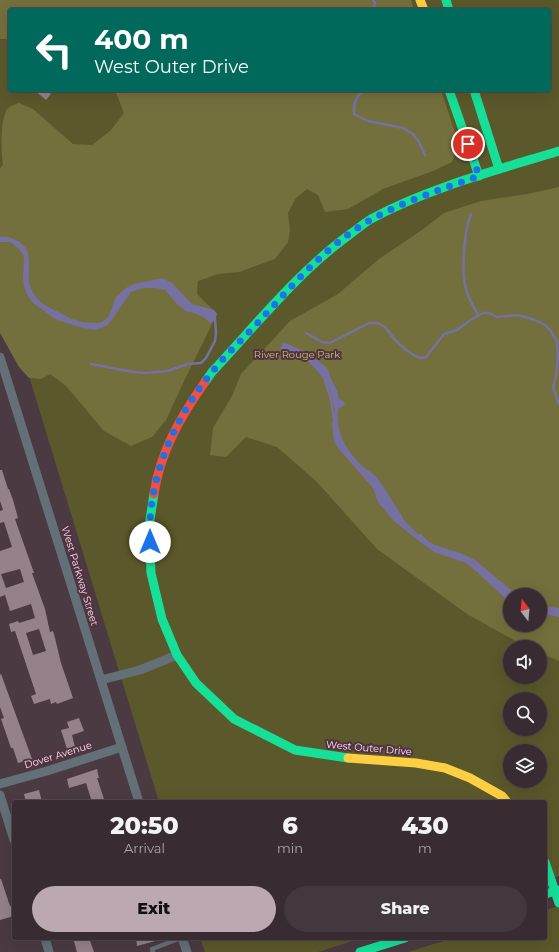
<!DOCTYPE html>
<style>
body{margin:0;font-family:Montserrat,sans-serif;background:#43383e;color:#f1f3f6;height:100vh;display:flex;flex-direction:column;font-size:15px;white-space:nowrap}
*{box-sizing:border-box;margin:0}
p{font-size:13px;color:#aba7ac}
.icon{flex:none;width:22px;height:22px;fill:none;stroke:currentColor;stroke-width:2;stroke-linecap:round;stroke-linejoin:round}
.map{position:relative;flex:1;overflow:hidden}
.panel{position:absolute;left:12px;top:800px;width:535px;height:140px;display:flex;flex-direction:column;background:#382c32;border-radius:4px;box-shadow:0 4px 16px #0002,0 0 0 1px #52484d}
.panel>*{flex:none}
.hud{position:absolute;left:8px;top:8px;width:543px;height:84px;border-radius:4px;box-shadow:0 4px 16px #0002,0 0 0 1px #52484d;background:#00695c;color:#fff;overflow:hidden}
.needle{width:26px;rotate:344deg}
.fabs{position:absolute;left:503px;top:588px;display:grid;gap:8px}
.fabs a{display:grid;place-items:center;width:44px;height:44px;border-radius:50%;background:#382c32;box-shadow:0 4px 16px #0002,0 0 0 1px #52484d;font-size:20px}
.pin{position:absolute;display:grid;place-items:center;width:34px;height:34px;color:#fff;margin:-17px;border:2px solid #fff;border-radius:50%;box-shadow:0 1px 4px #0007}
.me{position:absolute;width:44px;margin:-22px;rotate:0deg;stroke-linejoin:round;filter:drop-shadow(0 0 3px #0008)}
.turn{display:flex;align-items:center;gap:14px;height:84px;padding:0 20px;font-size:18px}
.turn .icon{width:52px;height:52px;stroke-width:2.5}
.turn b{display:block;font-size:28px;line-height:34px}
.eta{display:flex;justify-content:space-evenly;align-items:center;height:68px;text-align:center}
.eta b{font-size:24px;font-weight:800;line-height:28px}
.button{display:flex;gap:8px;margin-top:auto;padding:8px 20px}
.button a{flex:1;height:46px;border-radius:24px;background:#bba8b1;color:#111;font-size:16px;font-weight:800;line-height:46px;text-align:center}
.button a+a{background:#43383e;color:#f1f3f6}
.map>svg:first-child{display:block}
</style>
<div class="map">
<svg width="559" height="952" viewBox="0 0 559 952">
<rect width="100%" height="100%" fill="#4b3a42"/>
<g fill="#5b582b" fill-rule="evenodd">
<path d="M0,0H559V876L545,880V802H159L0,281ZM10,10H549V90H10ZM510,595H540V625H510ZM510,647H540V677H510ZM510,699H540V729H510ZM510,751H540V781H510Z"/>
<path d="M559,906V952H408L453,938H545V910Z"/>
<path d="M200,938H362L318,952H205Z"/>
</g>
<g fill="#74703d" fill-rule="evenodd">
<path d="M0,0H411L414,10H10V39H0Z"/>
<path d="M115,90H441L459,145L452,162L433,171L383,189L348,209L325,212L318,195L307,189L296,198L288,213L290,230L288,242L275,259L239,272L218,274L198,281L197,294L217,314L185,379L166,420L152,437L131,446L104,431L66,386L50,374L41,379L29,378L19,367L0,333V168L3,165C1,147 0,123 7,109C10,106 15,104 19,103L33,109L73,144L92,145L111,130L124,113Z"/>
<path d="M559,187V661L540,653V647H527L521,644L467,614L377,549L317,482L277,447L246,437L226,457L210,455L213,428L232,396L241,374L290,321L338,294L379,259L422,230L444,213L481,201L527,194ZM510,595H540V625H510Z"/>
</g>
<g fill="#7770a2">
<path d="M0,237C7,236 12,238 18,241C39,254 21,276 34,294C43,308 58,310 71,319L76,320L79,322L100,323L105,320L109,316L116,297L126,288L134,284L162,278L172,283L192,304L214,310L217,314L215,320L210,323L205,318L197,314L186,311L177,304L165,290L156,288H144L131,292L111,321L106,326L96,330L83,328L57,320L33,303L28,296L24,286L23,277L24,256L18,248L10,242H0Z"/>
<path d="M283,342L306,352L314,357L318,361L324,365L328,370L331,379L337,390L339,399L343,401L345,405L338,409C335,432 346,450 362,466C368,471 375,474 379,480L402,516L406,525L412,532L415,534H421L429,542L435,545L460,553L475,560L517,595H510V603L476,571L466,563L434,552L415,538L394,521L378,502L373,488L367,481L338,448L334,441L332,424L335,410L330,389L320,374L308,361L280,349Z"/>
<path d="M540,606L559,608V617L540,613Z"/>
</g>
<g fill="none" stroke-linecap="round" stroke-linejoin="round">
<g stroke="#7770a2" stroke-width="2.5">
<path d="M373,10L375,3L373,0"/>
<path d="M364,90C356,96 353,104 354,114L368,121L403,128L413,134L419,142L425,155"/>
<path d="M471,214C464,231 461,271 466,289C468,298 474,307 478,315"/>
<path d="M306,333L322,342L330,343L369,323H378L385,327L395,340L406,350L415,356L422,358L426,357L444,334L457,330L469,321L483,313H489L497,317L518,315L535,320L545,325L550,330L557,341L558,359L556,376L553,387L559,404"/>
<path d="M91,364L133,372L146,373L167,371L188,364L201,363L206,358L215,341L216,333L215,318"/>
<path d="M325,381L331,399L334,419"/>
<path d="M403,521L417,535"/>
</g>
</g>
<g fill="#95818b" fill-rule="evenodd">
<path d="M34,90H46L51,94L46,100Z"/>
<path d="M0,470H2L8,489H9L13,500L18,518L15,519L34,573H32L45,609L50,632L53,631L55,638L61,663L73,698L57,704L56,702L51,704L50,699L34,704L31,696L36,694L15,631L11,632L9,624L18,621L19,623L35,618L31,604L10,611L5,595L0,597V551L12,547L4,522L0,523V511L3,510L0,501ZM20,569L24,582L6,588L1,574ZM39,629L46,651L33,655L26,633Z"/>
<path d="M1,674L32,759L18,763L13,748H11L1,719L4,718L0,707V675Z"/>
<path d="M79,718L84,731L72,735L75,747L67,749L61,730L69,728L67,722Z"/>
<path d="M97,769L99,778H97L105,802H92L86,783L69,788L67,779Z"/>
<path d="M39,790L42,802H26L24,794Z"/>
<path d="M0,879H1L10,906H13L14,910V916L0,920Z"/>
<path d="M73,938H89L94,952H77Z"/>
<path d="M136,938H159V940L137,946Z"/>
</g>
<g fill="none" stroke-linecap="round" stroke-linejoin="round">
<path stroke="#637077" stroke-width="4.5" d="M153,952L152,949L181,938"/>
<g stroke="#637077" stroke-width="9">
<path d="M0,357L139,802"/>
<path d="M101,680L140,670L177,655"/>
<path d="M0,784L47,771L122,747"/>
<path d="M0,795L14,840"/>
<path d="M45,938L49,952"/>
<path d="M182,938L187,952"/>
</g>
<g stroke="#16e098" stroke-width="9">
<path d="M446,0L449,10"/>
<path d="M449,90L479,176"/>
<path d="M474,90L499,169"/>
<path d="M205,382L212,372C255,326 298,272 349,235C356,230 363,224 371,219C428,188 497,170 559,151"/>
<path d="M154,494L149,526L151,573L162,619L177,655L196,683L234,719L295,750L348,758"/>
<path d="M545,894L559,890"/>
<path d="M360,952L405,938"/>
</g>
<g stroke="#ffcf43" stroke-width="9">
<path d="M420,0L424,10"/>
<path d="M348,758L416,763L445,768L470,778L502,796L507,802"/>
</g>
<path stroke="#f24e42" stroke-width="9" d="M154,494C160,452 181,416 205,382"/>
<path stroke="#16e098" stroke-width="9" d="M545,862L559,903"/>
</g>
<g fill="none" stroke-linecap="round" stroke-linejoin="round">
<path stroke="#1a73e8" stroke-width="7" stroke-dasharray="0 12.6" d="M150,542C147,480 173,420 212,372C228,352 248,334 265,315C297,280 329,244 370,220C405,201 442,189 479,176L468,144"/>
</g>
<g text-anchor="middle" dominant-baseline="central" stroke-width="4" stroke-linejoin="round" paint-order="stroke">
<g font-size="10" fill="#c5c56a" stroke="#523342">
<text x="297" y="354">River Rouge Park</text>
</g>
<g font-size="10" fill="#f8e4ed" stroke="#523342">
<text transform="translate(80 576) rotate(73)">West Parkway Street</text>
<text transform="translate(369 748) rotate(5)">West Outer Drive</text>
<text transform="translate(58 755) rotate(-17)">Dover Avenue</text>
</g>
</g>
</svg>
<div class="fabs">
<a><svg class="needle" viewBox="-14 -14 28 28"><path d="M0-13l5 13h-10z" fill="#e53935"/><path d="M0 13l5-13h-10z" fill="#aba7ac"/></svg></a>
<a><svg class="icon" aria-label="sound" viewBox="0 0 24 24"><path d="M4 9h4l5-4v14l-5-4H4zM17 9q2 3 0 6"/></svg></a>
<a><svg class="icon" aria-label="search" viewBox="0 0 24 24"><circle cx="10" cy="10" r="6"/><path d="M15 15l6 6"/></svg></a>
<a><svg class="icon" aria-label="layers" viewBox="0 0 24 24"><path d="M12 4l9 5-9 5-9-5zM3 14l9 5 9-5"/></svg></a>
</div>
<div class="pin" style="left:468px;top:144px;background:#d93025"><svg class="icon" aria-label="arrive" viewBox="0 0 24 24"><path d="M6 21V4h12l-3 4 3 4H6"/></svg></div>
<svg class="me" style="left:150px;top:542px" viewBox="-20 -20 40 40"><circle r="19" fill="#fff"/><path d="M0-13L10 11 0 6-10 11z" fill="#1a73e8"/></svg>
<div class="hud">
<div class="turn"><svg class="icon" aria-label="left" viewBox="0 0 24 24"><path d="M17 20v-9H6M10 6l-5 5 5 5"/></svg><div><b>400 m</b>West Outer Drive</div></div>
</div>
<section class="panel">
<div class="eta">
<div><b>20:50</b><p>Arrival</p></div>
<div><b>6</b><p>min</p></div>
<div><b>430</b><p>m</p></div>
</div>
<div class="button"><a>Exit</a><a>Share</a></div>
</section>
</div>
